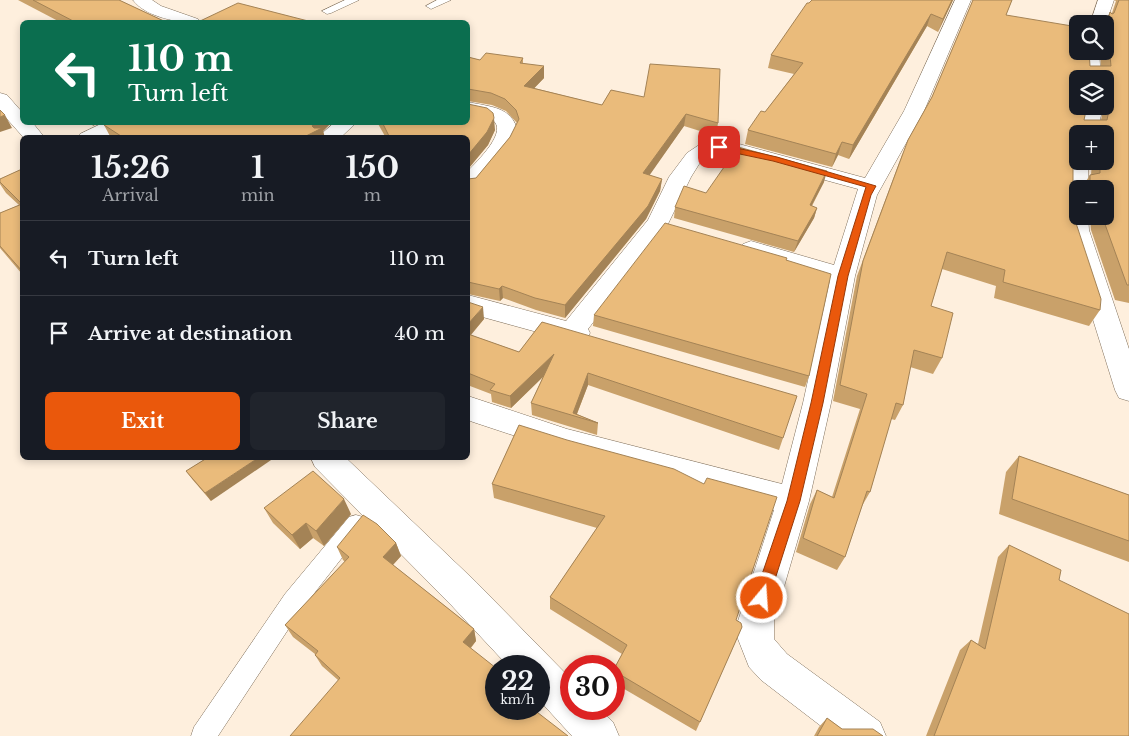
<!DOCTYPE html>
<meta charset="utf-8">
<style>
body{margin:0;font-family:"Libre Baskerville",serif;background:#20242c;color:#f1f3f6;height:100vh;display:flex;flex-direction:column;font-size:19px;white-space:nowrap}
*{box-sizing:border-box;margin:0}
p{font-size:16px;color:#9ea1a6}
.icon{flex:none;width:28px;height:28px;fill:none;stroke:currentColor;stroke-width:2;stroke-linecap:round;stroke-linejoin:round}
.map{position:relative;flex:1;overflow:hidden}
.details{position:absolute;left:20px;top:135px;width:450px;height:325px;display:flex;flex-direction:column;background:#171b24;border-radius:8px;box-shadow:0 2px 8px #0003}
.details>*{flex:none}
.guide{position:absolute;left:20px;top:20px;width:450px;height:105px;border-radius:8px;box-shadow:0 2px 8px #0003;background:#0b6e4f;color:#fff;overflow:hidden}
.fabs{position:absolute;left:1069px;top:15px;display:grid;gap:10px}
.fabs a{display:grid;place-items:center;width:45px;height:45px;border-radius:8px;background:#171b24;box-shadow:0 2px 8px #0003;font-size:25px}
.speed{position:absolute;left:485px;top:655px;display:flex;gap:10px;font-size:25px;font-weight:700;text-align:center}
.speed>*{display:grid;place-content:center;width:65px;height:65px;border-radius:50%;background:#171b24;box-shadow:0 2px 8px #0003;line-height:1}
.speed small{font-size:12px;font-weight:400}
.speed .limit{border:8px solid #d22;background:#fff;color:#111}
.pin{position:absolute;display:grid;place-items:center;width:42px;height:42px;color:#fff;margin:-21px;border-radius:10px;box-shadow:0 2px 8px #0006}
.me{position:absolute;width:55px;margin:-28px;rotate:18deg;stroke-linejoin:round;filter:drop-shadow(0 0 4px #0008)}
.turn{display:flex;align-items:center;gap:18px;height:105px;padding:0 25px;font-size:22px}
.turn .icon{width:65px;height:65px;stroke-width:2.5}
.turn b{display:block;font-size:35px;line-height:42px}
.eta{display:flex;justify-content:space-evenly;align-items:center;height:85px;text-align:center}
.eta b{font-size:30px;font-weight:800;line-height:35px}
.button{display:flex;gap:10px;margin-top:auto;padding:10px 25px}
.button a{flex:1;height:58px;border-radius:8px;background:#ea580c;color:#fff;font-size:20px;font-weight:800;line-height:58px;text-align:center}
.button a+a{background:#20242c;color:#f1f3f6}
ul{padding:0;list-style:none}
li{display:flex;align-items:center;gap:15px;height:75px;padding:0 25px;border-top:1px solid #363941}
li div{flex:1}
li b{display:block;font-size:19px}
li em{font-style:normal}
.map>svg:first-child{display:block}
</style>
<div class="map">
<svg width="1129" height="736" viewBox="0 0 1129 736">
<rect width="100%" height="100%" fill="#feefdd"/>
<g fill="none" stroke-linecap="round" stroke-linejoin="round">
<g stroke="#80705c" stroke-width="1">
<g id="lane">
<path d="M345,0H359L331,13L327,14L322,11Z"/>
<path d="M437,0H451L431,9L426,6Z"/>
<path d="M356,515L363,517L366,524L363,531L301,610L218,736H191L194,727L285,594L349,517Z"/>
</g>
</g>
<g stroke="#80705c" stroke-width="1">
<g id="street">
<path d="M133,0H152L161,6L198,19L200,22C181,24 145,17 133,0Z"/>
<path d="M955,0H971L924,111L877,195L855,276L831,403L809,501L774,621V639L787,654L880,722L886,736H834L761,680L749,667L738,639V621L774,510L567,453L473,422L468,420V396L567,429L782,484L803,403L830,280L743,254L739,249L743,244L751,241L834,265L858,189L737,156L719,153L712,154L701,161L691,177L666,228L588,329L590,333L586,340L577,343L468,313V295L566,321L648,220L669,177L687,153L699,145L706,143L719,141L739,144L865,178L904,111Z"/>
<path d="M1098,0H1114L1105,26V24H1090Z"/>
<path d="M1081,51H1099L1101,79H1083Z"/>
<path d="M0,93L7,95L22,112V122H32L45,138H24L0,111Z"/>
<path d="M468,102C490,107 512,106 518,132L509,148L476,189L468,190V171C476,162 511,130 491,119C485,116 475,115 468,114Z"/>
<path d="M1083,106H1103L1097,134H1077Z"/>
<path d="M105,122H131L129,126L104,138H77L80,134Z"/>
<path d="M335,122H357L340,138H317Z"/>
<path d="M1078,155V161H1090L1088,172V189H1078V216H1088L1089,230L1129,349V401L1119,398L1115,390L1065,230L1066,172L1073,157Z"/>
<path d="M311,458H346L476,582L571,679V709H600L613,722L619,736H572L539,700V666H508L452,606L315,467Z"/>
</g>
</g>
<use href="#lane" fill="#fff" fill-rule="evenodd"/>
<use href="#street" fill="#fff" fill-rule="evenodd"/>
</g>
<g fill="#c9a16a" fill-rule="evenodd">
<path d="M18,0H119L166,22H60Z"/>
<path d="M812,0H953L938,32L927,26L849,159L838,155L832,167L745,144L748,130L765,112L794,74L768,68L771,55Z"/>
<path d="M972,0H1012L1006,15L1090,66H1101L1100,51H1105V24H1104L1110,12L1112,13L1116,1L1114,0H1129V303L1115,300L1091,230L1090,216H1105V189H1081L1090,175H1091L1092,161H1105V134H1078V153L1074,155L1073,157V214L1100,310L1089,326L994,298L996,286L942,269L931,306L942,358L933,374L910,367L903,405L895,420L891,419L870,492L862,506L845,557L837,570L796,552L810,504L817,490L832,497L860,409L833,401L857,276L902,155L932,97L973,1ZM1078,79H1105V106H1104L1101,120H1084Z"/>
<path d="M468,57L480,60L523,58V63L544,78L534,88L602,105L611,90L718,123L716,136L684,126L649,175L662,179L660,191L646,219L565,318L536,310L503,298L500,301L468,294V179L476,178L510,137L517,123L506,111L492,105L468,101Z"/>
<path d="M109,122H332L323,131L325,138H111L104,125Z"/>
<path d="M377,122H468L495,130L488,145L468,169V138H386Z"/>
<path d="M22,169V274L0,248V213L19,205L6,193L0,184V179Z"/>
<path d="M824,182L812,206L817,208L814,218L794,252L674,218L675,207L706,193Z"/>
<path d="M787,260L809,376L805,387L593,326L594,315Z"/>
<path d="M468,302L484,319L471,335L519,352L542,322L783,438L779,450L588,385L577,414L598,423L597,435L532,415L531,403L543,377L511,408L492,402L491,394L470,386L468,389Z"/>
<path d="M519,425L736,620L742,627L696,731L614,683V669L622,654L550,609V597L597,528L494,498L492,484Z"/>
<path d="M1019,456L1129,495V562L999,514L1006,472Z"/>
<path d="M207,458L211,501L192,479L186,471Z"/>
<path d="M264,508L351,514L324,546L313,538L300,549L273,523Z"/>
<path d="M396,543L401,556L393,565L474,629L476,641L471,648L338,680L322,666L315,655V654L293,637L285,625L345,562L343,560L337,547Z"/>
<path d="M1009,545L1059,580L1129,736H926L960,650L971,640L978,644L998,557Z"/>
<path d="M827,718L842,729L883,736H814L819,727Z"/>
</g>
<g fill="#a48356">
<path d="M952,0H953L938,32L943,19Z"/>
<path d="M931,14L927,26L849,159L853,145Z"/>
<path d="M544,66V78L525,98L524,86Z"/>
<path d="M686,114L684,126L642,186L643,173Z"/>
<path d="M5,115L12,128L0,132V117Z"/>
<path d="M494,118L495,130L488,145L468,169V155Z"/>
<path d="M91,122H100L93,126Z"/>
<path d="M315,122H332L323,131L325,138H302Z"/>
<path d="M842,142L838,155L832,167L836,154Z"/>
<path d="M827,171L824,182L806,216L810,205Z"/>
<path d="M662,179L660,191L646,219L565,318V305Z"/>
<path d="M817,208L814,218L794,252L798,241Z"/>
<path d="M502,286L503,298L500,301L499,289Z"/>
<path d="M483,307L484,319L468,338V324Z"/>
<path d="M554,354V366L511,408L510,396Z"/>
<path d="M468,373L470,386L468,389Z"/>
<path d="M588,373V385L576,416L573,413Z"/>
<path d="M258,458H274L211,501L205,493Z"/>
<path d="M344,499L351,514L324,546L316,531Z"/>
<path d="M306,523L313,538L300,549L292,535Z"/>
<path d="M396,543L401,556L388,570L383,557Z"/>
<path d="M474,629L476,641L466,653L463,642Z"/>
</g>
<g fill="#eabb7b" stroke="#a48356" fill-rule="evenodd">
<path d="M33,0H119L166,22H74H75Z"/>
<path d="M812,0H952L943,19L931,14L853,145L842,142L836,154L748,130L761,111L765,112L803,63L771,55L807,3H809Z"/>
<path d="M973,0H1012L1006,15L1078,27V51H1089L1090,66H1111L1108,35H1105V31L1110,12L1112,14L1114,13L1119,0H1129V285H1127L1102,216H1105V189H1090V175L1100,173V161H1105V134H1078V147L1073,157V214L1101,299L1100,310L1003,282L1005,270L947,252L931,306L953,313L942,358L914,350L903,405L896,403L870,492L867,491L845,557L803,538L817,490L834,498L867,394L840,385L863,261L908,140L932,97ZM1078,79H1105V90H1113L1107,120H1084L1087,106H1078Z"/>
<path d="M238,3L312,22H198Z"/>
<path d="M486,53L523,58L520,63L544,66L524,86L602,105L611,90L644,97L650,64L720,69L718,123L686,114L643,173L662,179L648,206L565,305L535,298L502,286L499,289L468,282V179L476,178L510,137L519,119L516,110L505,99L491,93L468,89V57L480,60Z"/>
<path d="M468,104L487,108L493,113L494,118L487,132L468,155V138H390L382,122H468Z"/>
<path d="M0,110L5,115L0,117Z"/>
<path d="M109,122H315L312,126L314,128H322L302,138H118L121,136L104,125Z"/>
<path d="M738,147L827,171L810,205L817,208L798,241L675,207L684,186L706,193Z"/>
<path d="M22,169V271L0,246V213L22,204L0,182V179Z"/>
<path d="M665,223L787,258L786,260L831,274L809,376L594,315Z"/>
<path d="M468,302L483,307L468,324Z"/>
<path d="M542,322L797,396L783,438L588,373L573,413L598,423L531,403L554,354L510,396L490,390L495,384L468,373V375V334L519,352Z"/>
<path d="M519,425L567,440L674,469L704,484L707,478L777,497L736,620L741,623L742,627L700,722L614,671V669L627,645L550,597L605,516L492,484Z"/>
<path d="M1019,456L1129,495V541L1012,499Z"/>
<path d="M207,458H258L205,493L186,471Z"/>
<path d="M313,471L344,499L316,531L306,523L292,535L264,508Z"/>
<path d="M363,515L377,524L396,543L383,557L474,629L463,642L496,668V709H533L568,736H290L340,678L315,655L318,651L285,625L349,557L337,547Z"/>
<path d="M1009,545L1061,570L1059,580L1129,614V736H934L971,640L985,649Z"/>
<path d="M827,718L842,729H873L883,736H817Z"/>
</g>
<path fill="#ea580c" stroke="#983908" d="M719,144L777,157L876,186L871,195L848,276L823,403L800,501L769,598L767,602L762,604L757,602L754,598L787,501L811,403L838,276L866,187L773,161L716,149V145Z"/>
</svg>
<div class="fabs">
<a><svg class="icon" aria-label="search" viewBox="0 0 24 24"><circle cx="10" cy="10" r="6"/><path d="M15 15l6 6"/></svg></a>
<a><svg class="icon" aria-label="layers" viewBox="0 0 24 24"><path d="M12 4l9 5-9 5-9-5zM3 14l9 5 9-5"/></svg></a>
<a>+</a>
<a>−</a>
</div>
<div class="speed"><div>22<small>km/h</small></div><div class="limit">30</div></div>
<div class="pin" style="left:719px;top:147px;background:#d93025"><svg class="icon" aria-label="arrive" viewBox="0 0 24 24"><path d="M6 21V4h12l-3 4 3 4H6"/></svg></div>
<svg class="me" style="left:762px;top:598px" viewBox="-20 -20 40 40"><circle r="17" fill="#ea580c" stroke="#fff" stroke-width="3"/><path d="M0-11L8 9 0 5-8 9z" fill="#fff"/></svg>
<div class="guide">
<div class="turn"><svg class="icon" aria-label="left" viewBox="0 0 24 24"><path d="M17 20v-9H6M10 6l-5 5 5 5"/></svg><div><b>110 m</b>Turn left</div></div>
</div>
<section class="details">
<div class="eta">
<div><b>15:26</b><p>Arrival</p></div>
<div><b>1</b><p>min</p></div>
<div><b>150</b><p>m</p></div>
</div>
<ul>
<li><svg class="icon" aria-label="left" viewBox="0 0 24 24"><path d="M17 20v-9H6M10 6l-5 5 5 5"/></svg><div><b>Turn left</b></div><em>110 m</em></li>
<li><svg class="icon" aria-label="arrive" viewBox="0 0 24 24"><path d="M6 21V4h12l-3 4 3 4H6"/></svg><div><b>Arrive at destination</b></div><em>40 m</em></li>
</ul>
<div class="button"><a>Exit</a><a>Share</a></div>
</section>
</div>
